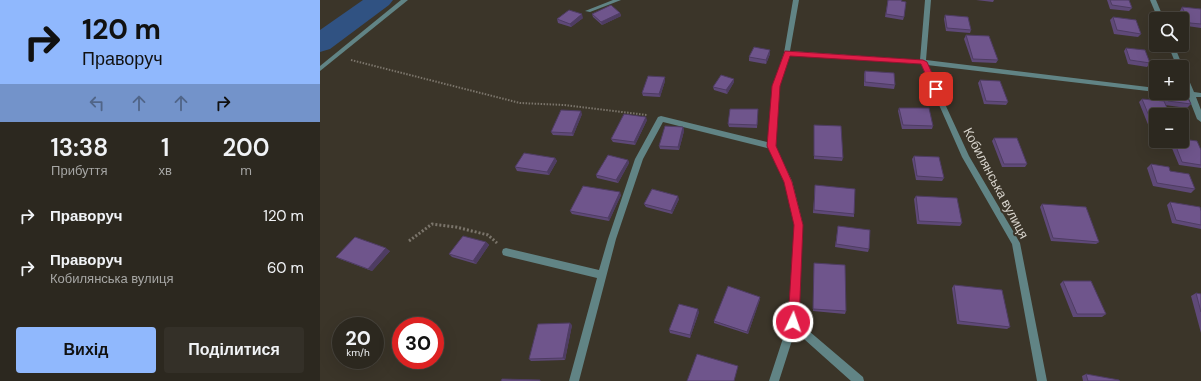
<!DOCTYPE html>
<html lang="uk">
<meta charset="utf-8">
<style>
body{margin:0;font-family:"DM Sans",sans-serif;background:#343028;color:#f1f3f6;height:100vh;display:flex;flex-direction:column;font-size:15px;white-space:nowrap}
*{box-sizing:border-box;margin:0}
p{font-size:13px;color:#a6a6a4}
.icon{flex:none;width:22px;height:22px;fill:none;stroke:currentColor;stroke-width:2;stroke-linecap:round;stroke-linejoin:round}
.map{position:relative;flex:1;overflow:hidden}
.details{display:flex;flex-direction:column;background:#2c281f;width:320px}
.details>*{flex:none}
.hud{background:#90b8fd;color:#111;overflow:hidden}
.tools{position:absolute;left:829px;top:12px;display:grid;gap:8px}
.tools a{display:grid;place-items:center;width:40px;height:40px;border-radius:4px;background:#2c281f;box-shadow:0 4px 16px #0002,0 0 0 1px #48443d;font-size:20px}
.speed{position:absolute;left:12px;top:317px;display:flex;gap:8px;font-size:20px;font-weight:700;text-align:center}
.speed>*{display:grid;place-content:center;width:52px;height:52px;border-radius:50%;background:#2c281f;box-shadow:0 4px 16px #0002,0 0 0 1px #48443d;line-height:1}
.speed small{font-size:10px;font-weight:400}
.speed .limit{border:6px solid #d22;background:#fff;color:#111}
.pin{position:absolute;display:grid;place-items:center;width:34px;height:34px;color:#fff;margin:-17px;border-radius:8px;box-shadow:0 2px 6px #0006}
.me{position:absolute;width:44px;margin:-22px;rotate:3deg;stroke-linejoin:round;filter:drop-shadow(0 0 3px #0008)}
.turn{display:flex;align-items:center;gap:14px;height:84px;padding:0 16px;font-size:18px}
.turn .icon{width:52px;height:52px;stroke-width:2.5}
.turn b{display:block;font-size:28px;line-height:34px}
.lanes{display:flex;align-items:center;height:38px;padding:0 16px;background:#0003;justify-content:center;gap:20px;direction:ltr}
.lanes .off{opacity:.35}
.eta{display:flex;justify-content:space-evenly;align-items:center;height:68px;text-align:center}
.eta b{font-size:24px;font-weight:600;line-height:28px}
.primary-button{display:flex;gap:8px;margin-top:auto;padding:8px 16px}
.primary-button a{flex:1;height:46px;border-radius:4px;background:#90b8fd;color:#111;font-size:16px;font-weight:600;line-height:46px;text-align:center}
.primary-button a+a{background:#343028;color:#f1f3f6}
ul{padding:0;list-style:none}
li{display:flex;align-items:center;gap:12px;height:52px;padding:0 16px}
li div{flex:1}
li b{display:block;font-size:15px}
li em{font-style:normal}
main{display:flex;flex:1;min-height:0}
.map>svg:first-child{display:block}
</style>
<main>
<section class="details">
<div class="hud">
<div class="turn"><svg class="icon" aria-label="right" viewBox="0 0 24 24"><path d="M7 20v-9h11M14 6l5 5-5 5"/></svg><div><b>120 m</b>Праворуч</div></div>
<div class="lanes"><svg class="icon off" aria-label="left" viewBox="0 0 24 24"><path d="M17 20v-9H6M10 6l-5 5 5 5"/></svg><svg class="icon off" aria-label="ahead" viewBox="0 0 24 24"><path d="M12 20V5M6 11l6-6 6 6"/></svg><svg class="icon off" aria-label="ahead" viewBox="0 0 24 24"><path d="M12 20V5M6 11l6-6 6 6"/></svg><svg class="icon" aria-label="right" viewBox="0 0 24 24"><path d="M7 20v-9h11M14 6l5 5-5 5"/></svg></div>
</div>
<div class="eta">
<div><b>13:38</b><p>Прибуття</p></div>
<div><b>1</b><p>хв</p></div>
<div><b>200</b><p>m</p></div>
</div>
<ul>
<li><svg class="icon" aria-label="right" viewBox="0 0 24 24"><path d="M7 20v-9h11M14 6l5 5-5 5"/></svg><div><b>Праворуч</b></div><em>120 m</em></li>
<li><svg class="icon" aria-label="right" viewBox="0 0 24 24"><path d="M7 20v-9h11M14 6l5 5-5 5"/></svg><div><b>Праворуч</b><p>Кобилянська вулиця</p></div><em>60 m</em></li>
</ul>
<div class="primary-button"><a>Вихід</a><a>Поділитися</a></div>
</section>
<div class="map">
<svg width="881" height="381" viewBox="0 0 881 381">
<rect width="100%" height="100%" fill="#3b3529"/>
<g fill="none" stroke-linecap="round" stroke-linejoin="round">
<path fill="#305282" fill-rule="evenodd" d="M43,0H73L69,5L10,49L0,52V30Z"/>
<path stroke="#7b756b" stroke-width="2" stroke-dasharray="1.5 1.5" stroke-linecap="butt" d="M31,60L200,103L244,105L327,115"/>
<path stroke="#7b756b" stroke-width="3" stroke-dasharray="2 2" stroke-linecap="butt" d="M89,241L112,224L136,227L168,235L177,243"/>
<g fill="#618485" fill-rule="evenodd">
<path d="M81,0H88L0,71V66Z"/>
<path d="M293,0H301L270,12L265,11Z"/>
<path d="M341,116L451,143L455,146L451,149L343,122L323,159L296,239L259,381H249L277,278L186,256L183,255L182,252L183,249L186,248L279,270L288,239L315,159L338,117Z"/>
<path d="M473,318L476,320L543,377L544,381H531L475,331L459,381H449L468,323L470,320Z"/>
</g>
<g fill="#618485" fill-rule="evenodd">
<path d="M473,0H479L470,51L600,60L605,0H611L606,60L836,88V92L607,65L649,156L700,243L727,381H717L692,244L642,157L601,64L469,55L459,86L455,146L472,181L483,225L478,323L476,326L473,328L470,326L468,323L475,225L464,181L447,146L453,86L464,53Z"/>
<path d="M830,0H836L844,19H838Z"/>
<path d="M848,45H854L863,67L862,69V67H857Z"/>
<path d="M862,69L865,71L874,92L881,93V97H876L881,110V122L877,119L868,96L860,95L859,93H862V91H867L862,79Z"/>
</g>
</g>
<g fill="#5f4978">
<path d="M568,0L581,1L584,17L583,20L565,17Z"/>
<path d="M656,0H674L673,2Z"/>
<path d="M787,0H809L812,8L809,11L790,9Z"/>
<path d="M862,7L881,9V28L867,26L860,11Z"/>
<path d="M300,13L301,16L282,25L273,17L272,14Z"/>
<path d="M625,15L651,30L650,33L626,31L624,19Z"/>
<path d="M793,17L821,34L818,37L794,34L790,20Z"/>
<path d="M263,18L251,27L238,23L237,19Z"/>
<path d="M646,35L678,60L676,63L652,62L644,39Z"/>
<path d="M806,48L830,63L827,67L808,64L804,51Z"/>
<path d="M450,54L446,64L429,61V57Z"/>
<path d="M545,71L575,85L574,89L544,86V74Z"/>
<path d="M345,77V81L340,97L323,96L322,93Z"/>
<path d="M660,80L688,102L686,105L664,104L658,83Z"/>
<path d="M414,82L407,94L394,90L393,87Z"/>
<path d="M843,93H853L871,104L867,108L845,105L836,115V137H833L819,102L822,99L843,101L841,95Z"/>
<path d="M579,108L613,126L612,129H582L578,111Z"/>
<path d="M438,109L437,128L409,127L408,124Z"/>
<path d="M262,114L253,136L233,135L231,132Z"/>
<path d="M327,120L315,145L293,142L291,139Z"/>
<path d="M494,125L523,158L522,161L494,159Z"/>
<path d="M363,127L364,131L359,150L340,149L339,146Z"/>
<path d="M674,138L707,164L705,167H682L672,141Z"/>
<path d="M849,141H862L881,150V168L859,165Z"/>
<path d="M594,156L624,178L622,181L596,180L592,159Z"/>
<path d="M235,158L237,161L229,175L197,171L195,167Z"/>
<path d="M308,160L309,163L298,183L277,178L276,175Z"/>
<path d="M831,164L875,189L871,193L833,186L827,168Z"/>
<path d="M495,185L534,214V217L493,213Z"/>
<path d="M301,195L289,221L252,214L250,211Z"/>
<path d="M596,196L642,223L640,226L597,224L594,199Z"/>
<path d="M359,199L352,214L326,207L324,204Z"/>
<path d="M850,202L881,211V229L852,223L847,205Z"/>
<path d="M722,204L779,242L776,244L731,241L720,207Z"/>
<path d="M518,226L549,249L548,252L515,247Z"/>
<path d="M166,242L169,245L156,264L132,257L129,254Z"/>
<path d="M70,251L52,271L20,259L16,257Z"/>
<path d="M494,263L526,311L525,314L493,311Z"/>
<path d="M743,281L786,314L782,317H753L740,284Z"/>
<path d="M634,285L690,327L687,329L637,324L632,288Z"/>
<path d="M876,293L881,294V333L871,296Z"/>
<path d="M440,299L428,334L394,323V321Z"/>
<path d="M379,312L370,338L350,333L349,330Z"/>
<path d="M252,325L245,360L211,361L209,359Z"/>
<path d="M766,374L800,381H763L762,376Z"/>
</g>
<g fill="#4e3c62">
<path d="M300,13L301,16L282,25L281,22Z"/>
<path d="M262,14L263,18L251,27L250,24Z"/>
<path d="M450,50V54L446,64V60Z"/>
<path d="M345,77V81L340,97L339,94Z"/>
<path d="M414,79V82L407,94L406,90Z"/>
<path d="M261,111L262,114L253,136L252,133Z"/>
<path d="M326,117L327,120L315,145L314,142Z"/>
<path d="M363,127L364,131L359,150L358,147Z"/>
<path d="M235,158L237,161L229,175L227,172Z"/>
<path d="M308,160L309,163L298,183L296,180Z"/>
<path d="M300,192L301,195L289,221L288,218Z"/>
<path d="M358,196L359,199L352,214L351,211Z"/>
<path d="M166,242L169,245L156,264L153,261Z"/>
<path d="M66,248L70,251L52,271L48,269Z"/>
<path d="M440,297V299L428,334L427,332Z"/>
<path d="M378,309L379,312L370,338V335Z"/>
<path d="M250,323L252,325L245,360L243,358Z"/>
</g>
<g fill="#6f558c" stroke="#4e3c62">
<path d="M568,0H582L581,1L586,2L584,17L566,14Z"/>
<path d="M790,0H809L812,8L792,5Z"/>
<path d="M291,5L300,13L281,22L272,14Z"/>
<path d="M862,7L881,9V24L870,23Z"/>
<path d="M249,10L262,14L250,24L237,19Z"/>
<path d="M625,15L648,17L651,30L627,28Z"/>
<path d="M793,17L816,20L821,34L797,30Z"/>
<path d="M646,35L669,36L678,60L653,59Z"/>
<path d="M434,47L450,50L446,60L429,57Z"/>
<path d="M806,48L825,50L830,63L810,60Z"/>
<path d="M545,71L574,73L575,85L545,82Z"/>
<path d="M401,75L414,79L406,90L393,87Z"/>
<path d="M328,76L345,77L339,94L322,93Z"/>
<path d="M660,80L680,81L688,102L666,101Z"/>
<path d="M845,93H853L866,95L871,104L848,101Z"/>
<path d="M822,99L844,101L850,115H836V133Z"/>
<path d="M579,108H609L613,126L583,125Z"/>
<path d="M410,109H438L437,125L408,124Z"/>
<path d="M241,110L261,111L252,133L231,132Z"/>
<path d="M304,114L326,117L314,142L291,139Z"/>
<path d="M494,125L521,126L523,158L494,156Z"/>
<path d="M345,126L363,127L358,147L339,146Z"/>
<path d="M674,138H697L707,164H684Z"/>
<path d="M862,139L877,141L881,150V165L862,162L854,141H862Z"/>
<path d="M204,153L235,158L227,172L195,167Z"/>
<path d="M288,155L308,160L296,180L276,175Z"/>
<path d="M594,156L619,157L624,178L597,176Z"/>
<path d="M831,164L849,167L850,171L869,174L875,189L837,183Z"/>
<path d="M495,185L535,189L534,214L494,210Z"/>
<path d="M263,186L300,192L288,218L250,211Z"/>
<path d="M332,189L358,196L351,211L324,204Z"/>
<path d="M596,196L637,198L642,223L599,221Z"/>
<path d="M850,202L880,207L881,211V225L856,220Z"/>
<path d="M722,204L766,207L779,242L733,238Z"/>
<path d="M518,226L550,230L549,249L516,244Z"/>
<path d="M143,236L166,242L153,261L129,254Z"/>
<path d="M35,237L66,248L48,269L16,257Z"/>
<path d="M494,263L525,265L526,311L493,309Z"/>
<path d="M743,281H771L786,314H757Z"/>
<path d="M634,285L682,290L690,327L639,321Z"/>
<path d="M408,286L440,297L427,332L394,321Z"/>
<path d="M876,293L881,294V312Z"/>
<path d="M359,304L378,309L370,335L349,330Z"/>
<path d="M250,323L243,358L209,359L218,324Z"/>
<path d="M377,354L418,366L414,381H367Z"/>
<path d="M766,374L799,380L800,381H768Z"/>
<path d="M182,379L220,380V381H181Z"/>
</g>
<path fill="#e11d48" stroke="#92132f" d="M465,51L603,60L607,62L619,89L618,91H613L601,64L470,56L460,86L456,146L472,182L483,225L479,322L477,326L473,328L470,326L468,322L474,225L464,182L447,146L452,86Z"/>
<g text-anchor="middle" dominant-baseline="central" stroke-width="4" stroke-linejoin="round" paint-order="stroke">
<g font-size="13" fill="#d8d4cd" stroke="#3b3529">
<text transform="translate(676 183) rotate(62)">Кобилянська вулиця</text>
</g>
</g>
</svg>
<div class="tools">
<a><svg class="icon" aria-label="search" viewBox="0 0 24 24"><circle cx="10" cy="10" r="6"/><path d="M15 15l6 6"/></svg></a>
<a>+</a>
<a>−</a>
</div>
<div class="speed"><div>20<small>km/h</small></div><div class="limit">30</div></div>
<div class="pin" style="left:616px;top:89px;background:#d93025"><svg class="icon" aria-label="arrive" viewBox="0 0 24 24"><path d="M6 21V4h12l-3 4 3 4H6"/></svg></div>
<svg class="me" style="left:473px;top:322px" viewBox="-20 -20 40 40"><circle r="17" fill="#e11d48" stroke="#fff" stroke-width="3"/><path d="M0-11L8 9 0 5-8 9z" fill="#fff"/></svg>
</div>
</main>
